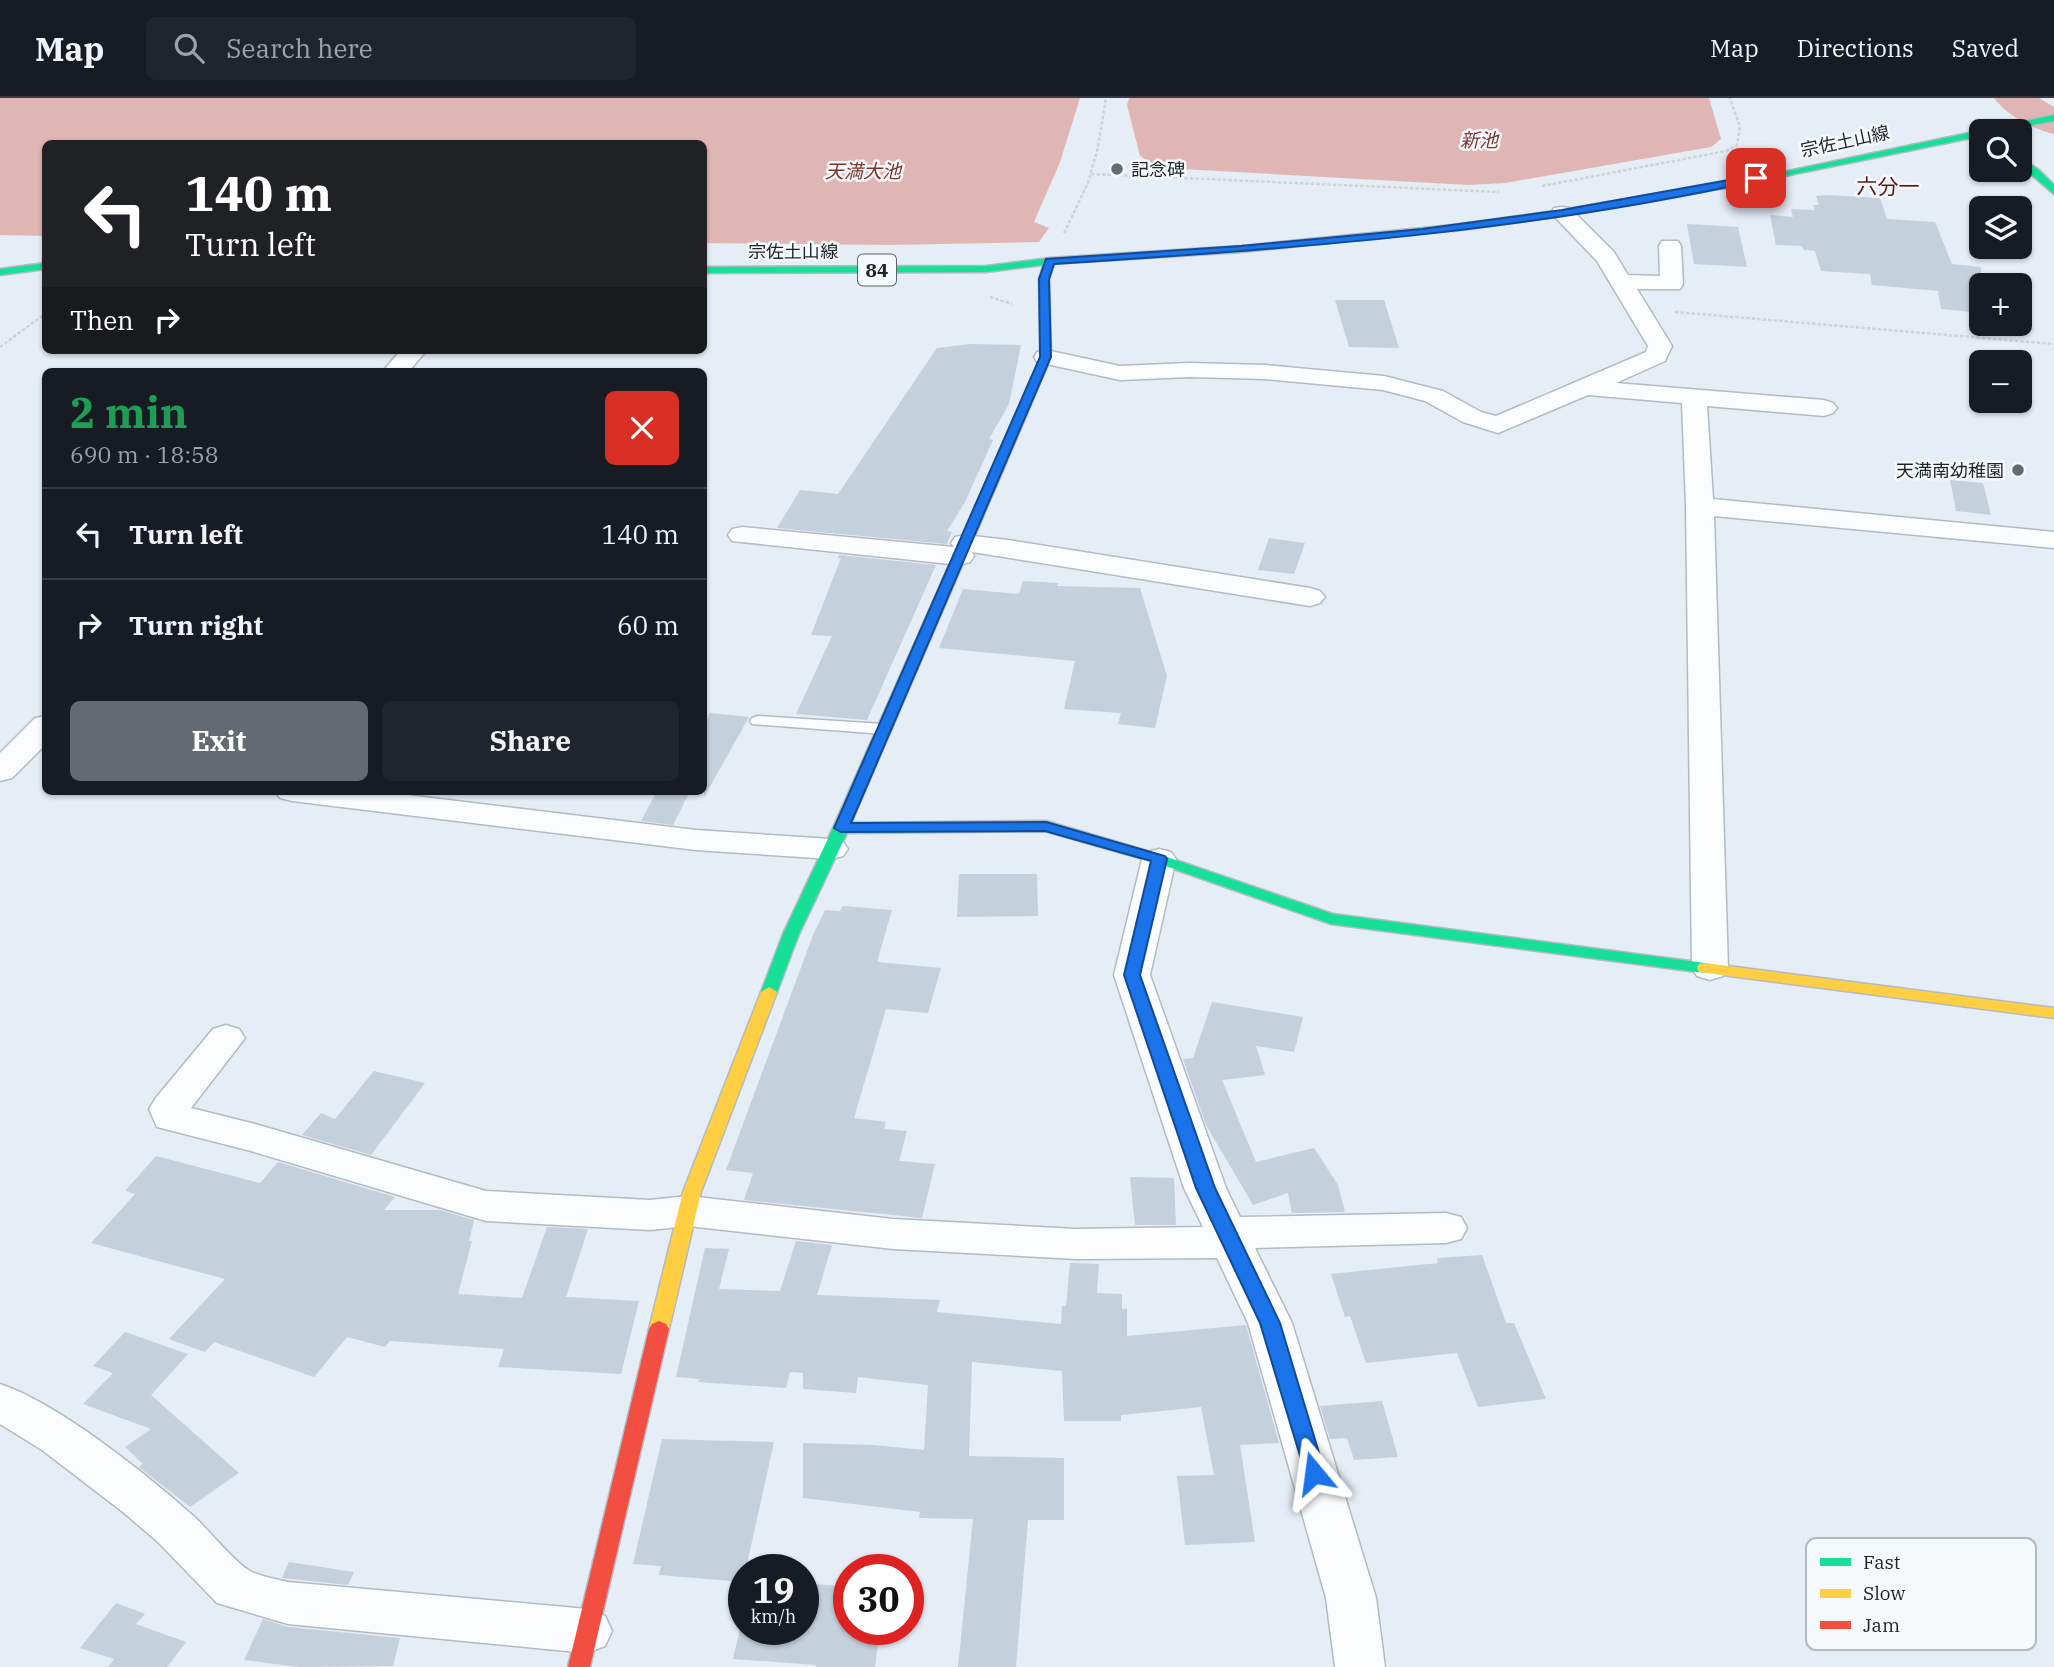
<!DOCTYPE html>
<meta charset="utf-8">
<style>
body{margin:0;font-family:"IBM Plex Serif","Noto Sans JP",serif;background:#20242c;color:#f1f3f6;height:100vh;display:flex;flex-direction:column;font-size:26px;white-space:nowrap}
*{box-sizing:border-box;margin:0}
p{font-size:23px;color:#9ea1a6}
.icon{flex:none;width:38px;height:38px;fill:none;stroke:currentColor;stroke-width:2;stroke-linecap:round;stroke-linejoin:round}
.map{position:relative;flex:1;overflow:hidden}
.panel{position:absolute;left:42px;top:270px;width:665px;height:427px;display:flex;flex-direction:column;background:#171b24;border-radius:10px;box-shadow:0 2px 5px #0004}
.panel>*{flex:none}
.banner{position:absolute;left:42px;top:42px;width:665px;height:214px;border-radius:10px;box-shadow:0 2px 5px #0004;background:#202124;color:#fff;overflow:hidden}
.buttons{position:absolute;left:1969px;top:21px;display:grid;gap:14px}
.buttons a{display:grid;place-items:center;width:63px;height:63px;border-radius:10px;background:#171b24;box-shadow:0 2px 5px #0004;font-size:35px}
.speed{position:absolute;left:728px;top:1456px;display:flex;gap:14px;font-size:35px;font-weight:700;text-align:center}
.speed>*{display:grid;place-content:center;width:91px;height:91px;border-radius:50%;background:#171b24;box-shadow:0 2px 5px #0004;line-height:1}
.speed small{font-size:18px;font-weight:400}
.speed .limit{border:10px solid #d22;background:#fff;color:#111}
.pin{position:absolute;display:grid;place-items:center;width:60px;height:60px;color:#fff;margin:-30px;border-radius:14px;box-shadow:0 4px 10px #0006}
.me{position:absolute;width:77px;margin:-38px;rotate:344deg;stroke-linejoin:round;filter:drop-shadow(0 0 5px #0008)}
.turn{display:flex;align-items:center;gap:24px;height:147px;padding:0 28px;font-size:32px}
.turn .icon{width:91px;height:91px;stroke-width:2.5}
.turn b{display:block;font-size:49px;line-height:60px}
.then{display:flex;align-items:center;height:66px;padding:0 28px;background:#0003;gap:14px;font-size:26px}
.round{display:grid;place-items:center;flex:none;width:74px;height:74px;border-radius:10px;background:#20242c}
.summary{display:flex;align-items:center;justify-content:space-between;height:119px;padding:0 28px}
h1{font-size:42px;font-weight:800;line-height:52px;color:#1e9e55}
.primary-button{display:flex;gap:14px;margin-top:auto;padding:14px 28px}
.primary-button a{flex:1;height:80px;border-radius:10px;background:#646a71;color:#fff;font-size:28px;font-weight:800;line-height:80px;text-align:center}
.primary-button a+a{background:#20242c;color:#f1f3f6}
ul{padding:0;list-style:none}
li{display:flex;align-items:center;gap:21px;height:91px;padding:0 28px;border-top:2px solid #363941}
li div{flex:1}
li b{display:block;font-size:26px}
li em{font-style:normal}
header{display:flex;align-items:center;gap:42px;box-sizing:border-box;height:98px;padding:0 35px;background:#171b24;border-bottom:2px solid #363941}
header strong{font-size:33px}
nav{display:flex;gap:38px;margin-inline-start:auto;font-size:24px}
.search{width:490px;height:63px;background:#20242c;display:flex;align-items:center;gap:18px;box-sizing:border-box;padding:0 24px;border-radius:10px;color:#9ea1a6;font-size:26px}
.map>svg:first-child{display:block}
</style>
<header>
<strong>Map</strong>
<div class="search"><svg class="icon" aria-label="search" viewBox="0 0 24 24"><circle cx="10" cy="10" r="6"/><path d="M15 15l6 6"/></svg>Search here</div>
<nav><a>Map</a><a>Directions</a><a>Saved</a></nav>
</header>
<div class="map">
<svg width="2054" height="1569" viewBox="0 0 2054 1569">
<rect width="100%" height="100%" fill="#e5edf6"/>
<g fill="#e0b6b4">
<path d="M0,0H1080L1060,64L1034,124L1049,130L1039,144L890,147L704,145V46H46L45,138L0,137Z"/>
<path d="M1129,0H1709L1721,41L1711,49L1505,85L1468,87L1182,71L1155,67L1140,58L1127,7Z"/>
</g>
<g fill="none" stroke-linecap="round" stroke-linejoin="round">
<path fill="#e0b6b4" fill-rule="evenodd" d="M1994,0H2039L2054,9V36C2034,32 2006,17 1994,0Z"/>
</g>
<g fill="#c4d0dc">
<path d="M1827,97L1880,100L1887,121L1935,124L1952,166L1981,169V215L1941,211L1938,193L1872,187L1870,176L1821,173L1815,153L1804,152L1802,148L1776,147L1770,117L1793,119L1791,111L1815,112L1813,107H1819L1816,98Z"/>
<path d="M1687,126L1738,129L1747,169L1694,166Z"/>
<path d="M1335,202H1384L1399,250L1349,249Z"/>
<path d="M971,246L1021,247L1009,306L989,341L993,342L965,404L947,433L952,434L947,446L777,430L800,392L838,396L937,250Z"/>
<path d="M1950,382L1983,385L1991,417L1956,413Z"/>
<path d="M1269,440L1305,445L1294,476L1258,472Z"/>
<path d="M839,457L936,467L867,622L796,616L832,538L811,537L841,460H837Z"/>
<path d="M1023,483L1058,485L1057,488L1140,490L1167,578L1155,630L1118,626L1121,615L1064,611L1075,563L939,550L963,491L1019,496Z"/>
<path d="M710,615L749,619L704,699V628Z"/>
<path d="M657,693H690L673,727L641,723Z"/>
<path d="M959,776H1037L1038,818L957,819Z"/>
<path d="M843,808L892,812L877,864L941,870L928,915L886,911L854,1020L886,1024L884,1031L907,1033L899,1063L935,1066L922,1120L744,1102L753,1075L726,1072L813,837L825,812L840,813Z"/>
<path d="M1212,904L1303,919L1294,954L1256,948L1265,977L1222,982L1256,1064L1314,1050L1338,1087L1345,1114L1292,1115L1288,1095L1253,1107L1206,1027L1183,961L1193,960Z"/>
<path d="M374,973L425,985L371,1057L302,1037L321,1015L335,1021Z"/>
<path d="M156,1058L260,1085L278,1064L395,1099L384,1112H440L474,1122L469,1143H472L458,1196L522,1200L547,1129L588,1131L566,1199L639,1203L621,1276L498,1269L504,1251L390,1243L385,1249L347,1239L314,1279L214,1244L205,1254L169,1241L225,1181L91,1145L135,1096L125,1093Z"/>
<path d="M1130,1079L1174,1080L1176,1127H1135Z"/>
<path d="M796,1143L832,1147L817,1197L940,1202L937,1214L1061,1226L1062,1208H1066L1070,1165L1099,1166L1097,1195L1122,1196V1211H1127V1238L1246,1227L1279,1345L1240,1347L1255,1444L1185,1447L1177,1378L1214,1377L1201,1309L1121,1317V1323H1064L1062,1273L972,1264L969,1358L1064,1360V1422H1028L1016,1569H958L973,1421L919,1420L920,1414L803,1400V1345L873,1347L924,1352L928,1287L858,1279L856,1295L803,1291V1275L790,1274L786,1290L698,1284L700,1281L676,1279L705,1150L729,1151L719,1191L780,1193Z"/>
<path d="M1482,1157L1506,1225H1514L1546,1301L1478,1309L1457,1255L1366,1265L1350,1218L1345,1219L1331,1176L1438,1165L1437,1160Z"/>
<path d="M125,1234L188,1256L151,1297L239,1375L190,1409L139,1369L143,1366L125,1349L151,1331L83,1306L113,1275L93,1268Z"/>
<path d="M1382,1303L1398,1359L1354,1362L1347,1340L1330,1341L1320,1308Z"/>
<path d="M662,1341L774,1344L743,1484L659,1477L661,1468L633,1466Z"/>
<path d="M289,1464L354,1474L348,1487L282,1480Z"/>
<path d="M803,1485L849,1489V1531H880L875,1569H816V1567L733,1561L740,1531H803Z"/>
<path d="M116,1505L145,1516L136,1526L186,1544L167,1569H108L114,1561L80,1550Z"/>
<path d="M263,1521L288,1529L400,1540L393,1568L298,1569L244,1562Z"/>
</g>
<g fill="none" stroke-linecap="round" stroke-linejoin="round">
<g stroke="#b4bac1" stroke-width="3">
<path id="lane" d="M758,618L884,626L892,631L884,636L752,626L750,623L752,620Z"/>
</g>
<g stroke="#b4bac1" stroke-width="3">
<g id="street">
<path d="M1562,109L1570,110L1614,154L1628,177L1660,178L1659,148L1662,143H1678L1681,148L1683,186L1680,191H1637L1672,248L1665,263L1616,285L1824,302L1833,305L1837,310L1833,315L1824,318L1707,308L1713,401L2054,434V450L1714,418L1728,870L1723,878L1710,882L1697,878L1692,870L1686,408L1682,305L1588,297L1498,335L1463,324L1425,303L1383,292L1265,281L1190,279L1120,282L1037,264L1034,259L1037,254L1046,252L1120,268L1190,265L1265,267L1384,278L1443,293L1481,314L1496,318L1646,254L1648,248L1597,163L1551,115L1554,110Z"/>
<path d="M401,252H427L409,273H383Z"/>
<path d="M742,429L954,449L951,445L955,439L965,437L1008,442L1310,490L1320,493L1325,499L1320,505L1310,508L972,454L974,458L970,464L960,467L732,443L728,437L732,431Z"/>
<path d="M46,618V646L12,680L0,683V655L35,620Z"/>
<path d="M275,693H374L696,732L831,741L843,744L848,751L843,758L831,761L696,752L292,703L280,700Z"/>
<path d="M1159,751L1171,754L1176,761L1150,877L1226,1090L1240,1119L1446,1115L1461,1119L1467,1130L1461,1141L1446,1145L1255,1150L1292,1225L1376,1500L1385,1569H1335L1326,1500L1248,1225L1217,1160L1076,1161L893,1151L688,1128L650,1132L486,1123L251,1053L157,1029L149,1011L155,1001L213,931L226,927L239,931L245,940L191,1010L255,1026L486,1093L650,1102L688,1098L893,1121L1076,1131L1203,1129L1184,1090L1114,877L1142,761L1147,754Z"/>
<path d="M0,1286C57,1305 144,1374 190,1415C206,1428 236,1467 252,1474C263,1479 276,1481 288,1484L587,1511L605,1518L612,1533L605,1548L587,1555L288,1526L217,1505L158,1444L123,1414L42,1352L0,1326Z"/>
</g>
</g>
<g stroke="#b4bac1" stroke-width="3">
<g id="fast">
<path d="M2054,17V23L2000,33H1981V38L1721,91L1716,88Z"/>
<path d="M2020,60L2039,72L2054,87V96L2020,67Z"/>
<path d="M1453,127L1456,128V132L1241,154L1050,166L986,174L704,175V169L986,168L1050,160L1241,148Z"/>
<path d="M46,165V171L0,177V171Z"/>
<path d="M991,382L997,386L851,725L1046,723L1164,758L1333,816L1705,865L1711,866L1713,870L1711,874L1705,875L1331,826L1154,764L1045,733L847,735L799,836L777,894L769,899L763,898L761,894L783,836L833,730L985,386Z"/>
</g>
</g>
<g stroke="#b4bac1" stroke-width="3">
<g id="slow">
<path d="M1721,85L1726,88L1724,90L1562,118L1453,133L1448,130L1453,127L1562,112Z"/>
<path d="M1050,160L1055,163L1049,181L1051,259L997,386L995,389H987L985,386L1041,259L1039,181L1045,163Z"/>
<path d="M1705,865L2054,910V920L1699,874L1697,870L1699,866Z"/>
<path d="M769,889L777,894L701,1094L669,1231L666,1236L659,1239L652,1236L649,1231L683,1094L761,894Z"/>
</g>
</g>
<g stroke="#b4bac1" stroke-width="3">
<path id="jam" d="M659,1223L666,1226L669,1231L590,1569H568L649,1231L652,1226Z"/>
</g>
<g stroke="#d1d3d5" stroke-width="2.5" stroke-dasharray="3.5 2" stroke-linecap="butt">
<path d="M1091,76L1499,94"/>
<path d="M1542,88L1726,53L1737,47L1740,29L1730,0"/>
<path d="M1064,135L1088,85L1098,49L1106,0"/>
<path d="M990,199L1012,206"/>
<path d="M1675,214L2054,246"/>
<path d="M0,249L46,215"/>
</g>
<use href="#lane" fill="#fbfcfe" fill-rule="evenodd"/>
<use href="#street" fill="#fbfcfe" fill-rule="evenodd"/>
<use href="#fast" fill="#16e098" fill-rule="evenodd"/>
<use href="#slow" fill="#ffcf43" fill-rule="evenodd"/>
<use href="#jam" fill="#f24e42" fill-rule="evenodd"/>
</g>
<path fill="#1a73e8" stroke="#114b97" stroke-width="2" d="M1756,77L1760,78V82C1528,134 1290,151 1054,166L1049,181L1051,259L851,725L1046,724L1165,758L1167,761L1140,877L1215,1090L1280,1225L1325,1375L1322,1381L1314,1384L1307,1381L1260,1225L1196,1090L1124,877L1151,763L1045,733L841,734L834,730L1040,259L1039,181L1046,161L1241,148L1422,131L1562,112Z"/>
<g fill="#646a71" stroke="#f6f9fc" stroke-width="2.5">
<circle cx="1117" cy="71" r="7"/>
<circle cx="2018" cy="372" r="7"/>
</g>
<g text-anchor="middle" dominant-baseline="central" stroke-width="5" stroke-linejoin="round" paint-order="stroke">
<g font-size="18" fill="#1e2329" stroke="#f6f9fc">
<text transform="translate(1845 43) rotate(-12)">宗佐土山線</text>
<text x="793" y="153">宗佐土山線</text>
</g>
<g font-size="18" fill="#1e2329" stroke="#f6f9fc" text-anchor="start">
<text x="1131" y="71">記念碑</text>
<text x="2004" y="372" text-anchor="end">天満南幼稚園</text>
</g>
<g font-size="19" font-style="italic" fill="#7e332d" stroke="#f6f9fc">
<text x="1479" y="42">新池</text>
<text x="863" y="73">天満大池</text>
</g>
<rect fill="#f6f9fc" stroke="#5f6368" stroke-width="2" x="858" y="156.5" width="38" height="31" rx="5"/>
<g font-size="19" font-weight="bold" fill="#1e2329">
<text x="877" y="172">84</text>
</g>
<g font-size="21" fill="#5b1714" stroke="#f6f9fc">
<text x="1888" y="88">六分一</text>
</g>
</g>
<rect x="1806" y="1440" width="230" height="112" rx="10" fill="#f6f9fc" stroke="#b5b9bd" stroke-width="2"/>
<rect x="1820" y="1460" width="31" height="8" fill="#16e098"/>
<rect x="1820" y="1491" width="31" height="9" fill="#ffcf43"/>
<rect x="1820" y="1523" width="31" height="8" fill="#f24e42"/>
<g font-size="19" fill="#1e2329">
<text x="1863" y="1471">Fast</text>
<text x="1863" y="1502">Slow</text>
<text x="1863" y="1534">Jam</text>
</g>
</svg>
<div class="buttons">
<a><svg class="icon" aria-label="search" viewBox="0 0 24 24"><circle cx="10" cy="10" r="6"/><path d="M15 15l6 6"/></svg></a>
<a><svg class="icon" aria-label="layers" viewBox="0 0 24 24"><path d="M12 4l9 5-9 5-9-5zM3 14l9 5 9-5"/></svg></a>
<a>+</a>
<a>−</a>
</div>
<div class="speed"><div>19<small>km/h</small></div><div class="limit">30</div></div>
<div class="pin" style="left:1756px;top:80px;background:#d93025"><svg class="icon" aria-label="arrive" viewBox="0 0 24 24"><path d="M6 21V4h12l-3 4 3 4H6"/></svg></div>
<svg class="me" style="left:1314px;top:1375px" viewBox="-20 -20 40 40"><path d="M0-17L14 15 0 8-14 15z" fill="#1a73e8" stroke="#fff" stroke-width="4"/></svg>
<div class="banner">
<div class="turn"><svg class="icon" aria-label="left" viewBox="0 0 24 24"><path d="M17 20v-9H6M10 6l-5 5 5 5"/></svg><div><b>140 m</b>Turn left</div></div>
<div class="then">Then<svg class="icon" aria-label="right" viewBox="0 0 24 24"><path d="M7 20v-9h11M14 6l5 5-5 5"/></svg></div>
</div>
<section class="panel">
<div class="summary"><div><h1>2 min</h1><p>690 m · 18:58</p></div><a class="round" style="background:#d93025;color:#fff"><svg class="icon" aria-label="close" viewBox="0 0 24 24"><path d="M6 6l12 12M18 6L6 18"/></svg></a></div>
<ul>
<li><svg class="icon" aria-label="left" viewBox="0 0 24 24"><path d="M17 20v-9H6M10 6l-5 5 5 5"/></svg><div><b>Turn left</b></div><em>140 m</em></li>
<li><svg class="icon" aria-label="right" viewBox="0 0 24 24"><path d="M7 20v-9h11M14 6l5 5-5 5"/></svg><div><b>Turn right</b></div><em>60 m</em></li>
</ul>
<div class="primary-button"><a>Exit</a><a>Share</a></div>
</section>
</div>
